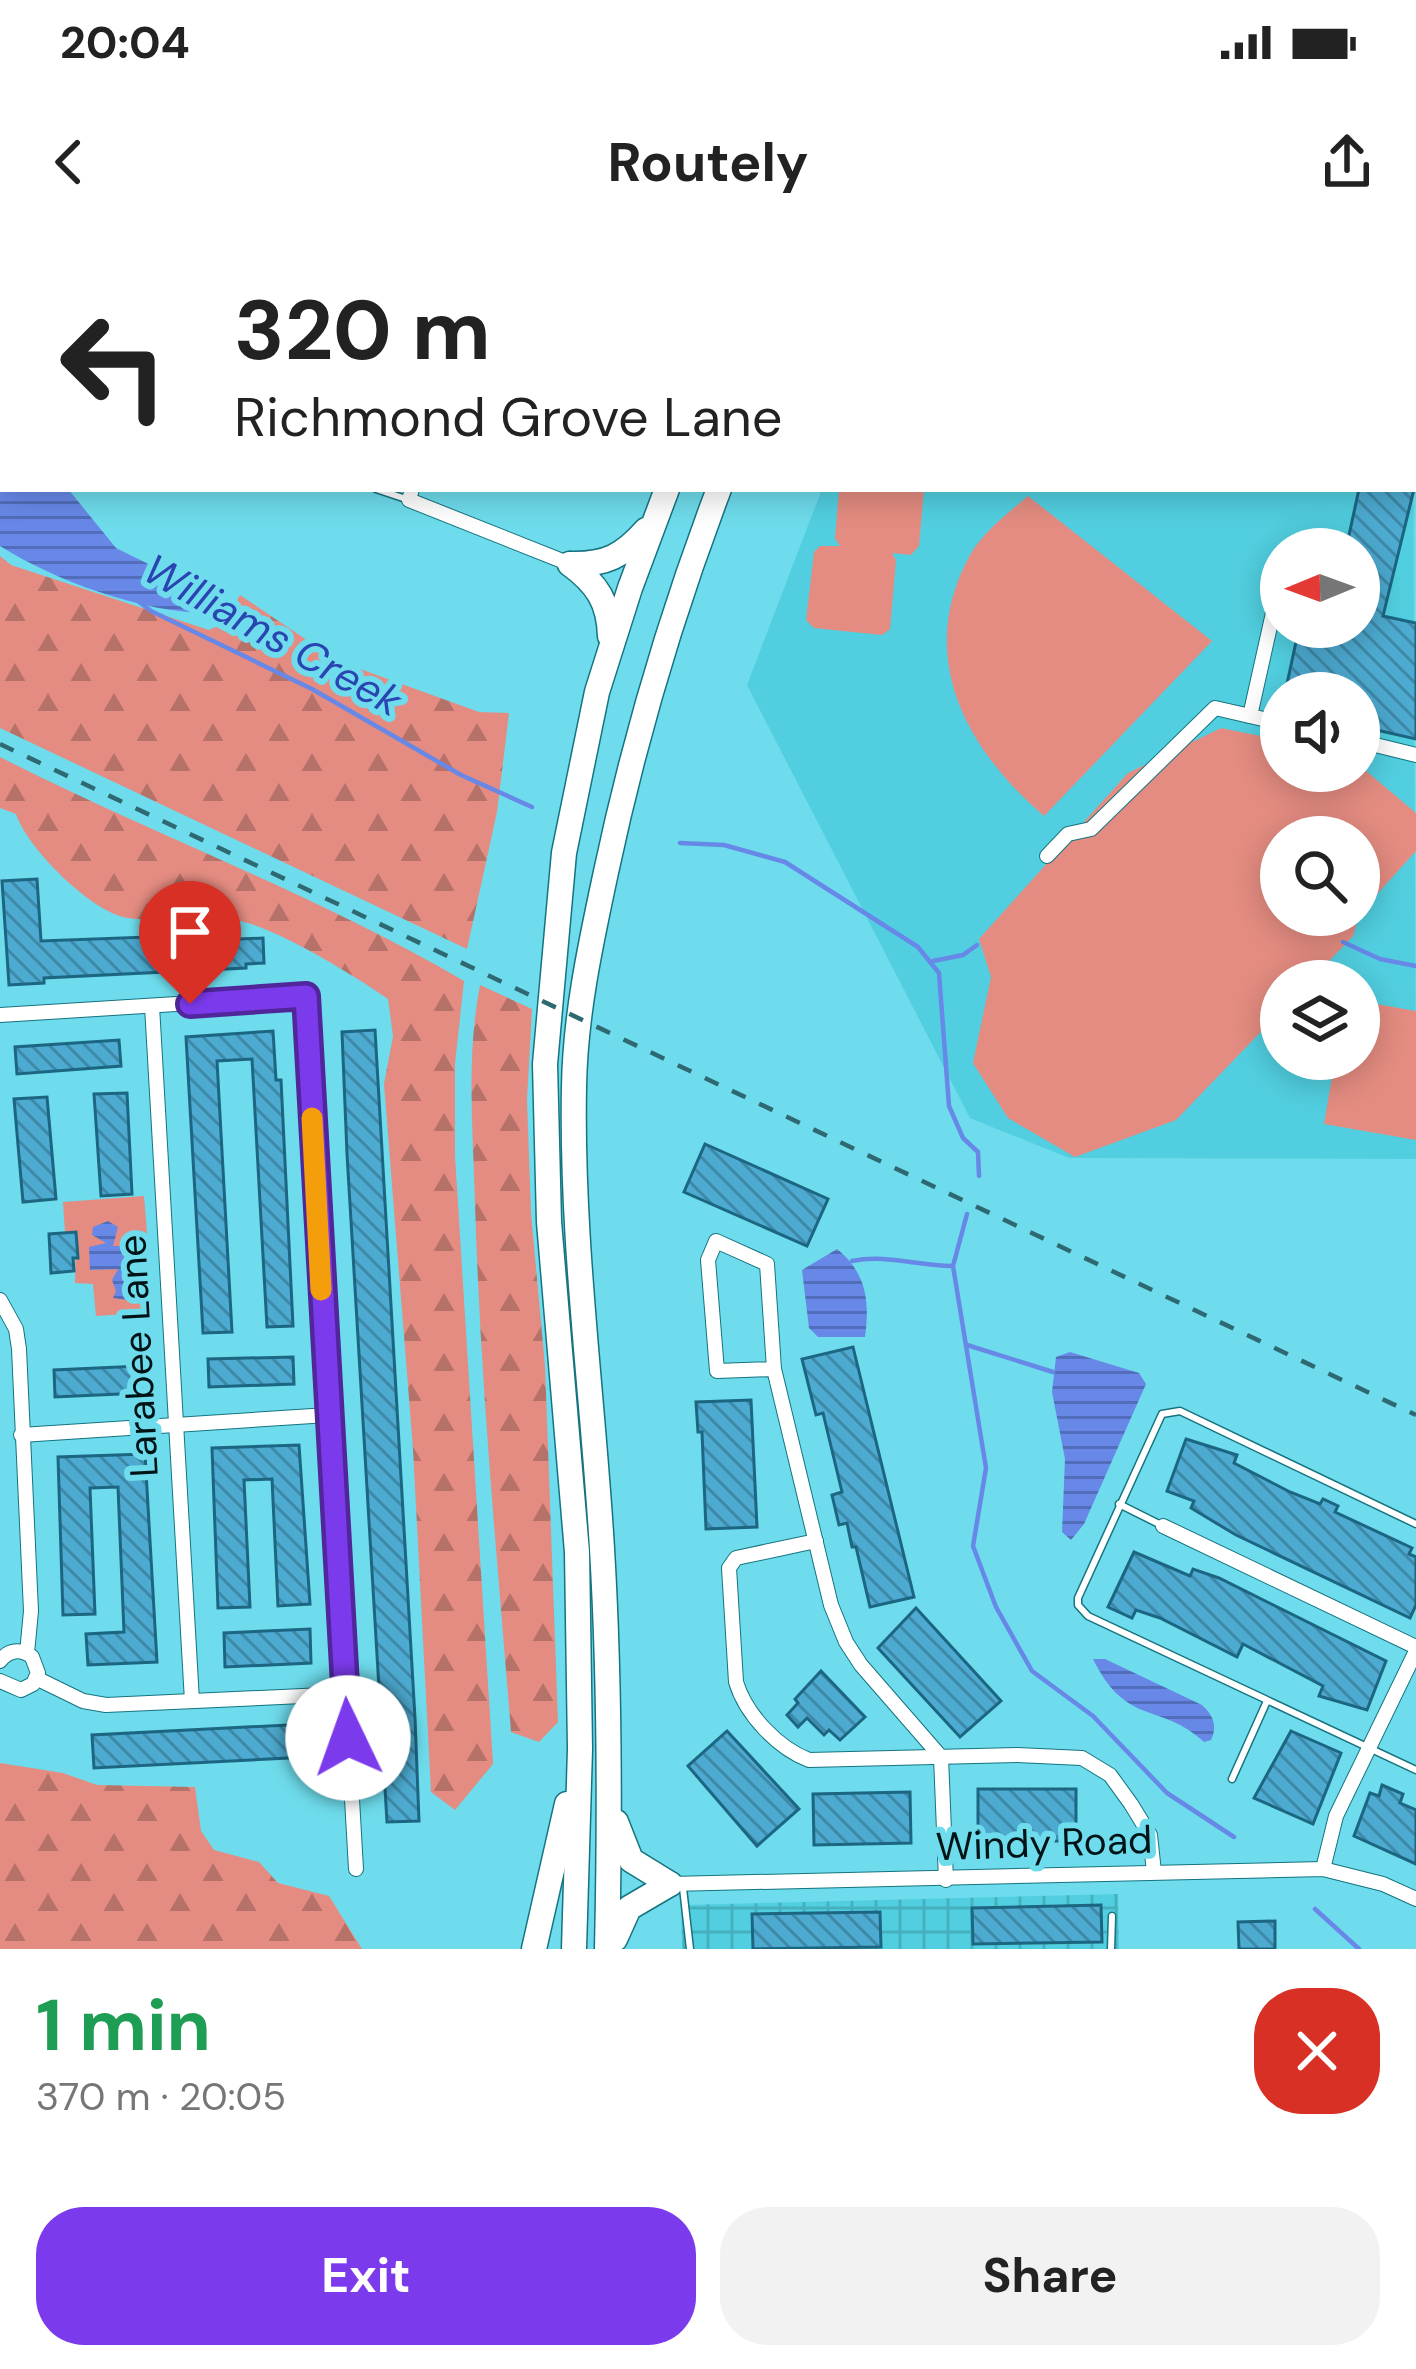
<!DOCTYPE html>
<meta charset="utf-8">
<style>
body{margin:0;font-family:"DM Sans",sans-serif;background:#f2f2f2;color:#222;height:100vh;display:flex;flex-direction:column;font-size:45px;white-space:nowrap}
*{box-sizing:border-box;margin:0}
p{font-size:39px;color:#767676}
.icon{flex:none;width:66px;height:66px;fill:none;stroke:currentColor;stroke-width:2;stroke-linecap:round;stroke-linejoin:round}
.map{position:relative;height:1709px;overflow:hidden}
.sheet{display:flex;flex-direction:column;background:#fff;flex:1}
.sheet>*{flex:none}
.hud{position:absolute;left:0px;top:0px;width:1416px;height:252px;box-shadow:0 6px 30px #0003;background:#fff;color:#222;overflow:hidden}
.needle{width:78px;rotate:269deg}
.fabs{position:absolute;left:1260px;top:288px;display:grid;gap:24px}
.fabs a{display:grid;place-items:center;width:120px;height:120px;border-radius:50%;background:#fff;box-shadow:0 6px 30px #0003;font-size:60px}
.pin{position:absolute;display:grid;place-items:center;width:102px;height:102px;color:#fff;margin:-123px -51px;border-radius:50% 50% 50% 0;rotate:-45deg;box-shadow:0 0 12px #0007}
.pin .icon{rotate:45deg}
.me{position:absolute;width:132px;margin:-66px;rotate:357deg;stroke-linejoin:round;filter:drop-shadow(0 0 9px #0008)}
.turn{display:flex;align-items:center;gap:42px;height:252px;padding:0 36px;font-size:54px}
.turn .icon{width:156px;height:156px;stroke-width:2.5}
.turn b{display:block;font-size:84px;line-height:102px}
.round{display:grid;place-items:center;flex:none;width:126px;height:126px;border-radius:48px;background:#f2f2f2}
.overview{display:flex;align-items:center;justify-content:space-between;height:204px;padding:0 36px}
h1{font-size:72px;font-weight:700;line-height:90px;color:#1e9e55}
.button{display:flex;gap:24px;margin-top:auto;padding:24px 36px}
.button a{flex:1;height:138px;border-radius:48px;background:#7c3aed;color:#fff;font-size:48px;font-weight:700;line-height:138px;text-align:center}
.button a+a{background:#f2f2f2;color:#222}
.status{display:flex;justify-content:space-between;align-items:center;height:84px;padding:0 60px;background:#fff;direction:ltr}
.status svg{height:33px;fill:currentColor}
header{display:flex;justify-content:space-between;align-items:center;height:156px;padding:0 36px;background:#fff;font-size:54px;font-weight:700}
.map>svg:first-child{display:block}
</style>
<div class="status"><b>20:04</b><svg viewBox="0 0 49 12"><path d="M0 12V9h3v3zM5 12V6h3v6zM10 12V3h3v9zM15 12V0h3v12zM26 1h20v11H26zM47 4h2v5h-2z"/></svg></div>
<header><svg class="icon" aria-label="back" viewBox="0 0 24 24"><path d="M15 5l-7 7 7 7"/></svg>Routely<svg class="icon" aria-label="share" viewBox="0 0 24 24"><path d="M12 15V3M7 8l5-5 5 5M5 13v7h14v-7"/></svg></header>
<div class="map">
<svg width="1416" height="1709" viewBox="0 0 1416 1709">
<defs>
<pattern id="industrial-grid" width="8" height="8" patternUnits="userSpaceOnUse" patternTransform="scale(3)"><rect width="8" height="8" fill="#51cfe0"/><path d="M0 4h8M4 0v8" fill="none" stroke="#45b1bf"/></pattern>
<pattern id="forest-firs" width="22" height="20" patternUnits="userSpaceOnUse" patternTransform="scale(3)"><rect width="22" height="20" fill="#e48c81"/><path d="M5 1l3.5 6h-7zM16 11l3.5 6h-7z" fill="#b67169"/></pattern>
<pattern id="water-rules" width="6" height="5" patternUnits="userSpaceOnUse" patternTransform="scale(3)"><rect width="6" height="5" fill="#6788e7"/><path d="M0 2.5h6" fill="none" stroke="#526eba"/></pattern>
<pattern id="building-back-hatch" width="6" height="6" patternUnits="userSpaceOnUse" patternTransform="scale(3)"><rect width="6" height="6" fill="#4daad0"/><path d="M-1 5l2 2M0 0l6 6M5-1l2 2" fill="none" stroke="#3e89a8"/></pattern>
</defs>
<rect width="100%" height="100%" fill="#6edcec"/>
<path fill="#51cfe0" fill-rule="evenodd" d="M1413,92L1416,919L1069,918L970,878L747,445L822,249H1413ZM1281,309H1359V387H1281ZM1281,453H1359V531H1281ZM1281,597H1359V675H1281ZM1281,741H1359V819H1281Z"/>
<path fill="url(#industrial-grid)" d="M1118,1654L1119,1709H682L681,1665Z"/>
<g fill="url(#forest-firs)">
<path d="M0,316L11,325L209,390L224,383L240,355L338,421L479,472L509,473L497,572L467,709L0,488Z"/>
<path d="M0,517C153,595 316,654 464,741L455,824V916L493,1524L455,1570L431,1552L413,1209L384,844L393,796L388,759C353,735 280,690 240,681C204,673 165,683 128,678C92,673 27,608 16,574L0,568Z"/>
<path d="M480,745L532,769L527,860L531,973L545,1126L558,1482L539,1502L511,1492C497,1316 480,1140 475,963C473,890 466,817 480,745Z"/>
<path d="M0,1523L63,1533L97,1545L195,1547L201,1591L214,1610L259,1622L278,1643L329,1656L362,1709H0Z"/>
</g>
<g fill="#e48c81">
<path d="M839,249H924L919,306L911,315L892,313L896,320L890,389L882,395L814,388L806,380L814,312L820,306H840L835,298Z"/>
<path d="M1028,256L1212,401L1044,576C965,508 915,415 970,315C983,292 1008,273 1028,256Z"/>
<path d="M1221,488L1281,500V531H1359V525L1416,573V611L1359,674V597H1281V675H1359L1353,696L1310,741H1281V771L1176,880L1075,917L1008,878L973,823L991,737L979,699L1128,533Z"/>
<path d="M1359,761L1416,771V900L1324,884L1335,819H1359Z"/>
<path d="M144,956L152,1054L143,1055L144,1073L96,1076L93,1044L75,1043L76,993H65L63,962Z"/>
</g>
<g fill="url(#water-rules)">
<path d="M0,210L3,249H68L116,308L205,352L217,363L214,373C149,375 55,341 0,306Z"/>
<path d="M108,981L118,987L113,1006H130L131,1027L125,1031L132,1039L135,1056L127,1060L113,1058L116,1051L112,1040L118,1029L90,1030L89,1007L106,1003L92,995L93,987Z"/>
<path d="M837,1009C866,1032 870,1061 865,1097H818L809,1088L802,1030Z"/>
<path d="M1070,1112L1139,1133L1146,1144L1084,1284L1071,1300L1062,1292L1065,1219L1052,1152L1056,1117Z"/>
<path d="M1093,1419H1105L1202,1465C1213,1475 1218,1486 1211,1500L1204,1502C1160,1461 1127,1488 1093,1419Z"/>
</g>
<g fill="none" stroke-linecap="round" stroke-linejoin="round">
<g stroke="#6788e7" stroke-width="4.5">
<path d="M134,358L151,371L312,449L461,535L532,567"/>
<path d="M680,603L724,605L785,622L918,707L939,733L949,866L963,898L978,912L979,936"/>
<path d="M1343,702L1380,719L1416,726"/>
<path d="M933,721L963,715L977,705"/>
<path d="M967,974L953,1026L986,1228L973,1306L996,1367L1032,1431L1093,1476L1167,1553L1234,1597"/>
<path d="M852,1021C886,1014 917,1026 952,1026"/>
<path d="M967,1105L1053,1132"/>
<path d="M1315,1669L1359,1709"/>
</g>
</g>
<g fill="url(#building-back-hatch)" stroke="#1c6682" stroke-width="3">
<path d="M1359,249H1414L1383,376L1416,383V499L1359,486V453H1285L1299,388L1327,394L1329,387H1359V309H1346Z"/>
<path d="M37,639L41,701L147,697V703L263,698L264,723L246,724V728L44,738V743L9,745L2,641Z"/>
<path d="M375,790L415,1478L419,1581L387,1582L347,914L342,792Z"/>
<path d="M273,791L276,840H281L293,1086L267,1087L252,819L217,821L232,1092L203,1093L186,797Z"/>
<path d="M119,800L121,826L17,834L15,807Z"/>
<path d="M127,853L132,954L101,956L94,854Z"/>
<path d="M47,857L56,959L23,962L14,859Z"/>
<path d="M705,904L828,959L807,1006L684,952Z"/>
<path d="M76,992L78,1018H73L74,1031L51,1033L49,994Z"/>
<path d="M853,1107L914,1357L870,1367L856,1307H852L847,1283L839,1285L832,1255L842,1252L823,1173L816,1175L802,1119Z"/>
<path d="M293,1117L294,1144L209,1147L208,1119Z"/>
<path d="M140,1126L141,1153L55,1157L54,1130Z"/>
<path d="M751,1160L757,1287L706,1289L702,1192H698L696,1162Z"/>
<path d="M1186,1199L1237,1215L1234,1223L1290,1252L1320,1264L1323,1259L1338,1266L1335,1272L1412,1308L1409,1314L1416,1317V1365L1410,1378L1236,1295L1191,1268L1194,1261L1167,1251Z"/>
<path d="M299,1205L310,1364L278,1366L272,1239L244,1240L250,1367L218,1368L212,1208Z"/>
<path d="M145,1214L157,1422L88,1425L86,1394L124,1392L118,1247L90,1248L95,1374L63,1375L58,1217Z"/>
<path d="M1134,1312L1190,1336L1193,1329L1219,1338L1386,1421L1367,1470L1319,1456L1323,1446L1243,1404L1237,1417L1160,1378L1136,1370L1132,1378L1108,1367Z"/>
<path d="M916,1368L1001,1461L960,1497L878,1408Z"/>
<path d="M310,1389L311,1423L225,1427L224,1393Z"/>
<path d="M821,1431L865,1477L840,1500L829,1490L824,1495L807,1478L798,1487L787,1475L798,1463L795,1459Z"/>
<path d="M307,1484L308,1517L94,1528L92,1495Z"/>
<path d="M727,1491L799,1569L757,1606L688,1526Z"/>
<path d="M1291,1491L1341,1513L1313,1584L1254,1558Z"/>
<path d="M1382,1545L1403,1554L1400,1563L1416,1570V1624L1354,1596L1370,1553L1379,1556Z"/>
<rect x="978" y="1549" width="98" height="52"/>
<path d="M910,1552L911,1603L814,1605L813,1554Z"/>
<path d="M1101,1665L1102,1702L973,1704L972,1668Z"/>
<path d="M880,1672L881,1707L753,1709L752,1674Z"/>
<path d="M1275,1681V1709H1239L1238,1682Z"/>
</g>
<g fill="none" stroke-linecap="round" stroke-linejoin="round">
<g stroke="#15747f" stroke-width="9">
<g id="lane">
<path d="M547,3L548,1"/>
<path d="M376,249L406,259"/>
<path d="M1119,1264L1163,1286"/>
<path d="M1416,1284L1180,1171L1162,1174L1078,1358V1365L1088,1376L1416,1530"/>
<path d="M1232,1539L1267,1461"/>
<path d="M683,1648L690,1709"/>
<path d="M1111,1709L1112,1676"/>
</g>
</g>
<g stroke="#15747f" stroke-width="16">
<g id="street">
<path d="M506,3L508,0"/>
<path d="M412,249L409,260L570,324"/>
<path d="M1250,476L1281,337"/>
<path d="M1359,501L1416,515"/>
<path d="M1047,616L1068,594L1091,589L1215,468L1281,483"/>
<path d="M152,766L192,1461"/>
<path d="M0,775L306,756L356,1629"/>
<path d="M0,1060L16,1089L19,1109L31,1371L27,1413"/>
<path d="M774,1129L717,1131L708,1020L716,1001L767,1024L774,1129L831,1365L846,1402L861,1425L941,1517L946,1640"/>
<path d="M21,1195L328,1175"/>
<path d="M1163,1286L1416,1407"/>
<path d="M816,1301L736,1318L729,1328L736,1442C746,1475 778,1508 809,1520L1017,1515L1082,1518L1110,1535L1131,1564L1150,1595L1154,1632"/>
<path d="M0,1421C8,1410 21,1408 32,1417L38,1433L33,1444L21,1450L0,1441"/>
<path d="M36,1438L83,1461L106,1465L346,1454"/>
<path d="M1323,1629L1336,1576L1416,1411"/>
<path d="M670,1644L1323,1629L1383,1644L1416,1659"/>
</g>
</g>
<g stroke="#15747f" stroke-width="21">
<g id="secondary">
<path d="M1031,0L1044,3"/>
<path d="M1130,0L1141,3"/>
<path d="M1413,57H1416"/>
</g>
</g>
<g stroke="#15747f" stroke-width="27">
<g id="highway">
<path d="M761,3L762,0"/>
<path d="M814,3L815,0"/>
<path d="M570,324C606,325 623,316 646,290"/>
<path d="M570,324C597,344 609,362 610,396"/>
<path d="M616,1582L631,1620L670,1644"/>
<path d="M615,1699L629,1668L670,1644"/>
<path d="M534,1709L567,1564"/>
<path d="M574,1709L580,1509L577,1312L549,982L545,824L564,613L597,452L630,348L667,249"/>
<path d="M607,1709C610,1576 610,1443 602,1309C593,1156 571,1001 574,847C575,775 591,702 606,632C634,500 671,375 719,249"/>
</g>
</g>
<use href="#lane" stroke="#fff" stroke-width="6"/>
<use href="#street" stroke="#fff" stroke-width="14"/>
<use href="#secondary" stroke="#fff" stroke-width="18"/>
<use href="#highway" stroke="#fff" stroke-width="24"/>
<path stroke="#2e6870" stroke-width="4.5" stroke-dasharray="15 15" stroke-linecap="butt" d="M0,504L1416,1175"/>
</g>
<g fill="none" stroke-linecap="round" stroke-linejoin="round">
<g stroke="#51269a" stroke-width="30">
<path id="route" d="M190,764L306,756L348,1498"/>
</g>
<use href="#route" stroke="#7c3aed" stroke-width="21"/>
<path stroke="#f59e0b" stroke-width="21" d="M312,878L321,1050"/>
</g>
<g text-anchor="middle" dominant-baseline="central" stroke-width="12" stroke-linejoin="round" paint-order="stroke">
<g font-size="39" fill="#001417" stroke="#6edcec">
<text transform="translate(138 1116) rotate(-93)">Larabee Lane</text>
<text transform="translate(1044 1603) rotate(-2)">Windy Road</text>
</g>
<g font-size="42" font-style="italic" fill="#2a45b2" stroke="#6edcec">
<text transform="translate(273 395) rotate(29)">Williams Creek</text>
</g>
</g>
</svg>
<div class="fabs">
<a><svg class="needle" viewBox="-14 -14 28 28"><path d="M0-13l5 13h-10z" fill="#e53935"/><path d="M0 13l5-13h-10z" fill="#767676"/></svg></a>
<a><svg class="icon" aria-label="sound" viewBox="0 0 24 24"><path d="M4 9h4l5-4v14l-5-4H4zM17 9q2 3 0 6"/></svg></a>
<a><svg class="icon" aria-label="search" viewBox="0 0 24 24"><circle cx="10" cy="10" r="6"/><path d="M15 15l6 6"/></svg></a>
<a><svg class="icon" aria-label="layers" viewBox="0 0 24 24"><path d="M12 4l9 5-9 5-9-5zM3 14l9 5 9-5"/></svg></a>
</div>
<div class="pin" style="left:190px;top:764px;background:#d93025"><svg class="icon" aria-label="arrive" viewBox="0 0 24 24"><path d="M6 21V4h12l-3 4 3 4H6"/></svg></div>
<svg class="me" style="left:348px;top:1498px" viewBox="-20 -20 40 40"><circle r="19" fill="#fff"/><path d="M0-13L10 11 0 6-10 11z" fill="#7c3aed"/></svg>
<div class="hud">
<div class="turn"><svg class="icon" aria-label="left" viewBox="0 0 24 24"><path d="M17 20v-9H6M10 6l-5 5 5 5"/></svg><div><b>320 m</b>Richmond Grove Lane</div></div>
</div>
</div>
<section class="sheet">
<div class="overview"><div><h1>1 min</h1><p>370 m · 20:05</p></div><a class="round" style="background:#d93025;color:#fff"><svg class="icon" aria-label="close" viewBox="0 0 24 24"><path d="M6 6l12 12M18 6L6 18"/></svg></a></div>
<div class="button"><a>Exit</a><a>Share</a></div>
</section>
